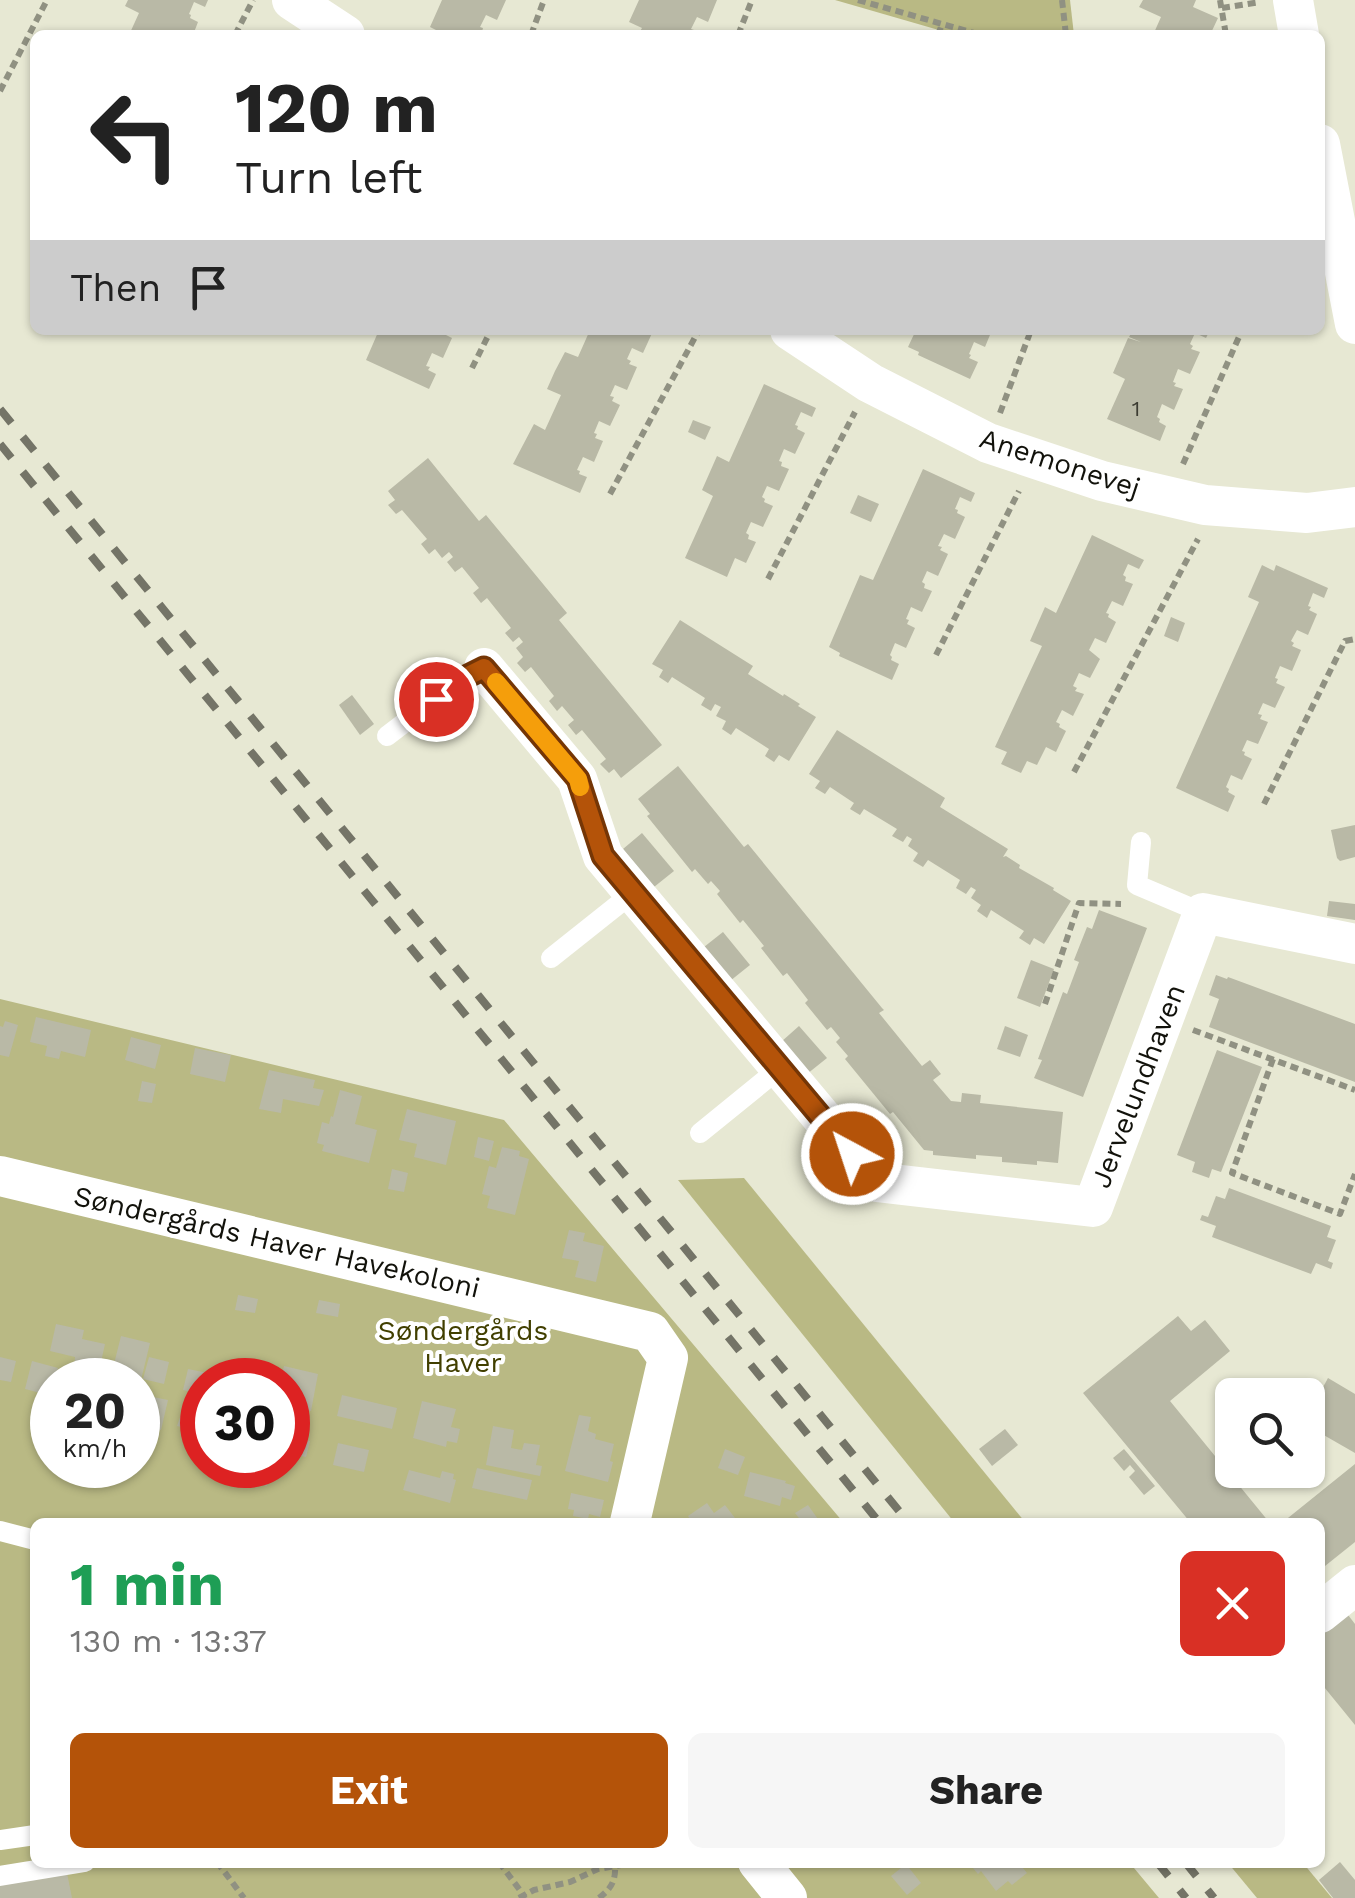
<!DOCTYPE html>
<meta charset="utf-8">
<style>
body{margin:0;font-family:"Work Sans",sans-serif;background:#f6f6f6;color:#222;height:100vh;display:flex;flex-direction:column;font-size:38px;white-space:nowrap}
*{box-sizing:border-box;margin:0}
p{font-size:32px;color:#767676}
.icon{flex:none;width:55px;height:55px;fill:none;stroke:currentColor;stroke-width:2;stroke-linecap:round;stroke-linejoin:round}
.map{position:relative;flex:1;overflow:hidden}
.details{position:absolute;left:30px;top:1518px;width:1295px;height:350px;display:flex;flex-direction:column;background:#fff;border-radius:15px;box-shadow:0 2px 8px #0004}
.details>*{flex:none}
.guide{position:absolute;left:30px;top:30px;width:1295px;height:305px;border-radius:15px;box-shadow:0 2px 8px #0004;background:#fff;color:#222;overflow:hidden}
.tools{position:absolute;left:1215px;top:1378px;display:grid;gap:20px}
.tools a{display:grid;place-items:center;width:110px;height:110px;border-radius:15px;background:#fff;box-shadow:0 2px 8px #0004;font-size:50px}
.speed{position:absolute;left:30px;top:1358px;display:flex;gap:20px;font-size:50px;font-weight:700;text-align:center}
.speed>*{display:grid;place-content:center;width:130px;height:130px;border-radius:50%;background:#fff;box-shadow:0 2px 8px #0004;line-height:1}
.speed small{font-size:25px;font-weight:400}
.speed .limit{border:15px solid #d22;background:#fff;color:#111}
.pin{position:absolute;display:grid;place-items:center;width:85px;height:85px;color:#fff;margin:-42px;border:5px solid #fff;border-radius:50%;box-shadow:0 2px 10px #0007}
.me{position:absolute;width:110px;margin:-55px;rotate:320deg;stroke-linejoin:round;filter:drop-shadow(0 0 8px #0008)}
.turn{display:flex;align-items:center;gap:35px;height:210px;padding:0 40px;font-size:45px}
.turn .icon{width:130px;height:130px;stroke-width:2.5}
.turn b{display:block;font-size:70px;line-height:85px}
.then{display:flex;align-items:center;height:95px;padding:0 40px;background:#0003;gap:20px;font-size:38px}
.round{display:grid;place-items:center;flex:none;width:105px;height:105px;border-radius:15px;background:#f6f6f6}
.head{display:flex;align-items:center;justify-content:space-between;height:170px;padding:0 40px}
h1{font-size:60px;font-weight:700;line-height:75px;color:#1e9e55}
.cta{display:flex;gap:20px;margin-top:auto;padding:20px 40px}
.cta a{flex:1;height:115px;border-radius:15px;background:#b45309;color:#fff;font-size:40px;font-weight:700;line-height:115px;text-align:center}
.cta a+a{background:#f6f6f6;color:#222}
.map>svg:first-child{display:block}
</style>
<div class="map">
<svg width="1355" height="1898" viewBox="0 0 1355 1898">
<rect width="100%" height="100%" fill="#e7e8d3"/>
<g fill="#b9b984" fill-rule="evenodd">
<path d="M835,0H1070L1074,35H956Z"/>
<path d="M0,999L504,1120L843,1522H35V1862H1129L1159,1898H0ZM52,1380H138V1465H52ZM202,1380H288V1465H202Z"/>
<path d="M744,1178L1025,1522H954L678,1180Z"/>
<path d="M1228,1863H1303L1332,1898H1257Z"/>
</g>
<g fill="#b9b9a6">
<path d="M128,0H208L205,7L194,2L189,14L191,15L190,18L198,22L193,35H129L139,13L125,6Z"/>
<path d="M442,0H506L497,20L486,15L480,27L483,28L482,32L490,35H446L430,27Z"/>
<path d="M639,0H717L708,22L697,17L691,29L694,30L692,35H638L642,28L629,22Z"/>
<path d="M1143,0H1196L1193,7L1218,18L1210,35H1153L1161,17L1139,7Z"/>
<path d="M379,330H446L444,334L452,338L443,358L432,353L426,366L430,367L428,370L436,374L429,389L366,360Z"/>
<path d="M590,330L653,331L643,353L632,348L627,359L631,361L629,364L637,367L627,390L615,385L610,396L614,397L612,401L620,405L610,426L599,421L594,433L597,434L595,438L603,441L594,462L583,457L577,470L580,471L579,474L587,477L580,493L513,464L534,424L545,430L561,395L547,389L555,371L565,352L578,357Z"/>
<path d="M916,330H992L985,347L974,342L969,354L971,355L969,358L978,362L970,379L918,355L919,352L908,347Z"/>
<path d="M1133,330H1210L1206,338L1195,333L1190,344L1193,346L1191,349L1200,352L1190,374L1178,369L1173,382L1176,383L1174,386L1183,389L1174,410L1162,404L1157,417L1160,419L1159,422L1166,426L1160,441L1107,419L1125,379L1113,373L1128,338L1141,342L1129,337Z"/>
<path d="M764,384L816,408L812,417L801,412L795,425L798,426L797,429L805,433L795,454L784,449L779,461L782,462L781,466L789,469L779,491L767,486L762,497L765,499L764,502L773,506L763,527L751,522L746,533L749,535L748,539L756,542L746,563L735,558L727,577L685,558L713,496L702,490L717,456L729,462Z"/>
<path d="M693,420L711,427L705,440L688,432Z"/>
<path d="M428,458L479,521L486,515L567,613L559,620L662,745L621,778L614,769L609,773L600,764L606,759L582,730L576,735L568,725L574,720L562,706L557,711L549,701L554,696L531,667L525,672L517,663L523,657L516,648L523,642L519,637L513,642L505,633L511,628L487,598L481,603L473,593L479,588L462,567L455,572L447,562L453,557L449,552L442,558L435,549L429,554L421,544L427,539L402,510L396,514L388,505L395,500L388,491Z"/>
<path d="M923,469L975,493L971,502L960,497L955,509L958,510L957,513L965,517L955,539L944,534L938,546L942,547L940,550L948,554L938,576L927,571L922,582L925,584L924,588L932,591L922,612L911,607L906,619L909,620L907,624L915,628L906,648L895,643L890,655L892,657L891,660L899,664L892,680L839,656L840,653L829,647L860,575L873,580Z"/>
<path d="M858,495L879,504L871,522L850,513Z"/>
<path d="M1092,535L1144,560L1139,569L1128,564L1123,575L1126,577L1125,581L1133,584L1123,606L1112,601L1106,613L1109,614L1108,617L1116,622L1106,643L1095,638L1089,650L1100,659L1090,678L1079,673L1073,686L1077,688L1075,691L1084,694L1073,716L1062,710L1056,722L1060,724L1059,727L1066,731L1056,752L1046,747L1037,765L1027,761L1021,773L1001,764L1007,752L995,747L1042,646L1030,641L1045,607L1056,613Z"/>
<path d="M1262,565L1274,571L1276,565L1328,588L1324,598L1313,593L1308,606L1311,607L1309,610L1317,614L1308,635L1297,630L1291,641L1294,643L1292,646L1301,650L1292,671L1280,666L1275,678L1278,679L1276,683L1285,687L1275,708L1263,703L1258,714L1262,715L1260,719L1268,722L1258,744L1247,740L1242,751L1245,752L1244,755L1252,759L1242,780L1231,775L1226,787L1229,789L1228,792L1235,796L1228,812L1176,788L1259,602L1248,597Z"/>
<path d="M1171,617L1185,623L1178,642L1164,636Z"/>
<path d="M680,620L753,666L748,674L783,696L784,694L800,704L798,706L816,717L789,761L779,755L774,762L765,756L769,749L736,728L731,735L722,729L726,721L716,716L721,707L715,704L711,711L701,705L705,698L672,677L668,683L659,677L663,670L652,664Z"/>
<path d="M352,695L374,724L360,735L339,705Z"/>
<path d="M837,730L945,798L940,807L1008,849L1003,857L1006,856L1020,865L1019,868L1054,888L1053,890L1071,901L1044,944L1034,938L1030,945L1019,938L1024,931L991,910L987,918L977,911L981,905L971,898L976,890L971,887L966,894L956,888L960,880L928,860L923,867L913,861L918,853L908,846L912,839L907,836L903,842L892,836L897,829L864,809L860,815L850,809L854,803L830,787L825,794L815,788L820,781L809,774Z"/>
<path d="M678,766L744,847L748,844L882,1008L884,1010L879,1013L922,1066L930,1060L941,1074L933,1080L951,1101L961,1102L962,1093L981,1095L980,1103L1063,1112L1058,1163L1037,1161V1165L1002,1162V1157L976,1155V1159L933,1155V1151L924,1150L893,1112L890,1114L845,1059L848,1056L836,1042L840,1038L831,1027L827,1030L805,1003L808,1000L787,973L783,976L761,948L764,946L743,920L740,923L717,894L720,891L711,881L708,884L695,869L692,872L647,816L650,814L638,799Z"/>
<path d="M1355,825V857L1340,861L1337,858L1331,830Z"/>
<path d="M642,833L674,871L654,887L623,849Z"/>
<path d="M1329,901L1355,904V920L1327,916Z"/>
<path d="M1099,910L1147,928L1083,1097L1034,1078L1042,1060L1038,1059L1063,992L1067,994L1079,962L1074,960L1087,927L1092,929Z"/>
<path d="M723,932L750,965L730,981L704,947Z"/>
<path d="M1031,960L1054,969L1040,1007L1017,998Z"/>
<path d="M1216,975L1227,979L1228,977L1355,1024V1082L1209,1027L1219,999L1209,995Z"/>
<path d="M36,1017L91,1030L85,1057L61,1051L59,1059L45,1056L47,1046L30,1042Z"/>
<path d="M5,1021L18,1025L9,1057L0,1055V1026L3,1027Z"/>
<path d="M799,1026L827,1058L807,1074L781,1042Z"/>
<path d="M1005,1026L1028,1035L1020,1057L997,1049Z"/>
<path d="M131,1037L161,1045L155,1069L125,1060Z"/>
<path d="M195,1048L231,1055L225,1082L190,1074Z"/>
<path d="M1217,1050L1262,1067L1221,1172L1212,1169L1209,1178L1192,1172L1195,1162L1177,1155Z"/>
<path d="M269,1070L315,1080L313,1088L324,1090L319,1106L283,1099L281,1113L259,1109Z"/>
<path d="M142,1081L156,1084L152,1103L138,1101Z"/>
<path d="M340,1090L362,1096L355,1124L377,1130L369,1163L322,1151L324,1145L317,1143L322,1122L329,1124L331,1116L333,1117Z"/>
<path d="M407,1109L456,1121L446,1165L414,1157L417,1144L399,1140Z"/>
<path d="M869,1110L900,1149L881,1164L850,1126Z"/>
<path d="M478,1137L494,1141L489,1161L474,1157Z"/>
<path d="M502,1147L520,1151L519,1156L529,1159L515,1215L487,1208L490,1196L482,1194L489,1166L496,1168Z"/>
<path d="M392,1169L408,1173L404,1192L388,1189Z"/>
<path d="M1229,1188L1331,1226L1327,1237L1336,1240L1328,1261L1333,1263L1331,1269L1316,1263L1311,1274L1212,1237L1216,1226L1200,1220L1202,1215L1208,1217L1216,1196L1225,1199Z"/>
<path d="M569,1230L585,1233L583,1241L604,1246L596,1282L575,1277L579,1261L562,1258Z"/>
<path d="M238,1295L258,1299L255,1313L235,1310Z"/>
<path d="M319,1300L340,1304L338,1317L316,1313Z"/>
<path d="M1178,1316L1191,1331L1205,1320L1230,1351L1170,1401L1269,1522H1190L1083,1393Z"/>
<path d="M56,1324L84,1330L82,1339L105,1344L99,1371L74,1366L75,1357L50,1351Z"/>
<path d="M121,1336L150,1343L141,1380L112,1372Z"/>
<path d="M0,1357L16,1361L11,1382L0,1380Z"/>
<path d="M149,1357L169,1362L164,1384L143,1379Z"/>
<path d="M32,1361L58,1368L57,1372L83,1380H52V1396L25,1389Z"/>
<path d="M267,1366L283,1370L284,1366L318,1374L311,1411L288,1405V1380H263Z"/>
<path d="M188,1369L233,1378V1380H202V1394L183,1390Z"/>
<path d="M1328,1378L1355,1394V1453L1308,1426V1415Z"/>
<path d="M138,1394L168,1400L161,1430L138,1425Z"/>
<path d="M342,1395L397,1408L392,1429L337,1416Z"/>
<path d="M422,1401L456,1409L451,1427L460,1429L457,1443L447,1441L446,1447L413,1438Z"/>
<path d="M185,1403L202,1408V1432L177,1426Z"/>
<path d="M579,1415L591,1417L588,1431L596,1434L595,1439L614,1444L610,1461L613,1462L608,1482L565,1471Z"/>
<path d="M493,1426L514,1430L511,1448L522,1450L524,1443L540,1445L536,1465L542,1466L540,1476L486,1465Z"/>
<path d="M1005,1429L1018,1445L992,1466L979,1449Z"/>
<path d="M288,1436L310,1441L306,1457L288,1453Z"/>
<path d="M338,1443L369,1450L364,1472L333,1465Z"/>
<path d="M725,1449L745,1457L738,1475L718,1468Z"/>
<path d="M1124,1449L1155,1486L1144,1495L1129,1477L1135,1471L1130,1465L1124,1471L1113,1458Z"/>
<path d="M1355,1464V1542L1320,1570V1522H1283Z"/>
<path d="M245,1465H272L267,1486L242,1480Z"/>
<path d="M477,1468L532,1480L527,1500L472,1488Z"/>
<path d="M409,1470L440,1478L442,1471L454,1474L453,1479L456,1480L450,1503L403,1490Z"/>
<path d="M750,1472L786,1481L785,1483L795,1486L791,1500L782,1497L780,1506L744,1496Z"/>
<path d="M571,1493L604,1500L600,1517L589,1514L588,1519L573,1516L574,1510L568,1509Z"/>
<path d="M707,1503L714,1513L725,1505L738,1522H692L688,1516Z"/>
<path d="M808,1505L820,1522H802L795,1513Z"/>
<path d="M1345,1611L1355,1624V1725L1320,1682V1631Z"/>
<path d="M980,1862H1018L1027,1873L1012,1885L1008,1881L996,1891L981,1871L978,1874L973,1868Z"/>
<path d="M1340,1862L1355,1880V1898H1333L1319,1880Z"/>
<path d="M906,1864L921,1883L907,1895L891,1876Z"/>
<path d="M67,1873L72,1898H0V1885Z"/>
</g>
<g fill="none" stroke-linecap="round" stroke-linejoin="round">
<g stroke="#909182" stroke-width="6" stroke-dasharray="8 5" stroke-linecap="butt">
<path d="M858,0L981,35"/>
<path d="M1062,0L1066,35"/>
<path d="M1220,0L1226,35"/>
<path d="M1222,8L1260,2"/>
<path d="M235,35L253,0"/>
<path d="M531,35L544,0"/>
<path d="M738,35L752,0"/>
<path d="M938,35L942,24"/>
<path d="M0,91L47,0"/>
<path d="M472,368L491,330"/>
<path d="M1000,413L1031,330"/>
<path d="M1183,464L1242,330"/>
<path d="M610,494L699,330"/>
<path d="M768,579L855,412"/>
<path d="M936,655L1019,491"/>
<path d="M1074,772L1198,539"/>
<path d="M1264,804L1345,641L1355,639"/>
<path d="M1045,1004L1079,903L1121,904"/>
<path d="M1193,1030L1355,1090"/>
<path d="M1273,1059L1232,1173L1340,1214L1355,1174"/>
<path d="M217,1862L244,1898"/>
<path d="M499,1862L525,1897"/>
<path d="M519,1898L534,1890L570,1882L598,1869L638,1862"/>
<path d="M599,1898C612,1888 616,1880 615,1864"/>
</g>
<g stroke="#fff" stroke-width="20">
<path d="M387,736L460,680L484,668"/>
<path d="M1141,842L1137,885L1203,913"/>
<path d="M551,958L634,892"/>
<path d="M700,1133L780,1068"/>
<path d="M0,1531L35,1540"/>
<path d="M0,1840L35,1835"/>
<path d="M0,1876L85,1862"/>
</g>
<g stroke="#fff" stroke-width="40">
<path d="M292,0L345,35"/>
<path d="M1293,0L1299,35"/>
<path d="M1320,144L1355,324"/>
<path d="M790,330L870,383L988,443L1102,481L1205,505L1307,513L1355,507"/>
<path d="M484,668L577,779L603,856L876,1182L1093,1207L1203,913L1355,944"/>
<path d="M0,1176L650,1332L668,1358L630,1522"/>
<path d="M1320,1613L1355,1585"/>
<path d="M758,1862L787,1898"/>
</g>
<g stroke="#747467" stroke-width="8" stroke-dasharray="18 18" stroke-linecap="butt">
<path d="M0,409L908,1522"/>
<path d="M0,444L879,1522"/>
<path d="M1157,1862L1186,1898"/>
<path d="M1185,1862L1214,1898"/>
</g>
</g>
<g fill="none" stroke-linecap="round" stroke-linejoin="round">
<g stroke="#753606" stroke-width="25">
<path id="route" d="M436,699L460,680L484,668L578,779L603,856L852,1154"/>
</g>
<use href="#route" stroke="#b45309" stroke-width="18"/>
<path stroke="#f59e0b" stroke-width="18" d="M496,682L578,779L580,787"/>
</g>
<g text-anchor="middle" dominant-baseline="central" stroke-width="8" stroke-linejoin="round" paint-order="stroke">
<g font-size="22" fill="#3c3c32">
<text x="1136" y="408">1</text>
</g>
<g font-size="28" fill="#12120b" stroke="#fff">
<text transform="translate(1060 463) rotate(18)">Anemonevej</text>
<text transform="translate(1138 1086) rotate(-69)">Jervelundhaven</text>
<text transform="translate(277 1242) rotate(13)">Søndergårds Haver Havekoloni</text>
</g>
<g font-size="28" fill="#413f00" stroke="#fff">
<text x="463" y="1330">Søndergårds<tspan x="463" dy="32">Haver</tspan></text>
</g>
</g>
</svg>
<div class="tools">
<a><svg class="icon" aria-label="search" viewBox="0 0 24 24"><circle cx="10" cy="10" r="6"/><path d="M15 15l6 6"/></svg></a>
</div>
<div class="speed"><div>20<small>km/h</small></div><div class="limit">30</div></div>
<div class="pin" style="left:436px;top:699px;background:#d93025"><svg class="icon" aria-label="arrive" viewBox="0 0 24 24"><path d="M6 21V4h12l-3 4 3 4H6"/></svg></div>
<svg class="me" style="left:852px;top:1154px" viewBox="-20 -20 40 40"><circle r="17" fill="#b45309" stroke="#fff" stroke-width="3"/><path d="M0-11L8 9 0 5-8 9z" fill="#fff"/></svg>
<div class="guide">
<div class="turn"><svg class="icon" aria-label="left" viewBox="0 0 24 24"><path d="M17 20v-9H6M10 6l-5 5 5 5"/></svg><div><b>120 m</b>Turn left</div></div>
<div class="then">Then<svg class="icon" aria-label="arrive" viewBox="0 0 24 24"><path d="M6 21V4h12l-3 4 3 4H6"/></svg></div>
</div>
<section class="details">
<div class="head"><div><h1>1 min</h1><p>130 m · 13:37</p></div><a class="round" style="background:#d93025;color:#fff"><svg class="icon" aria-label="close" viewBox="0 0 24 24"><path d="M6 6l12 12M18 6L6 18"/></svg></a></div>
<div class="cta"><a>Exit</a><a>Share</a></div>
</section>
</div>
